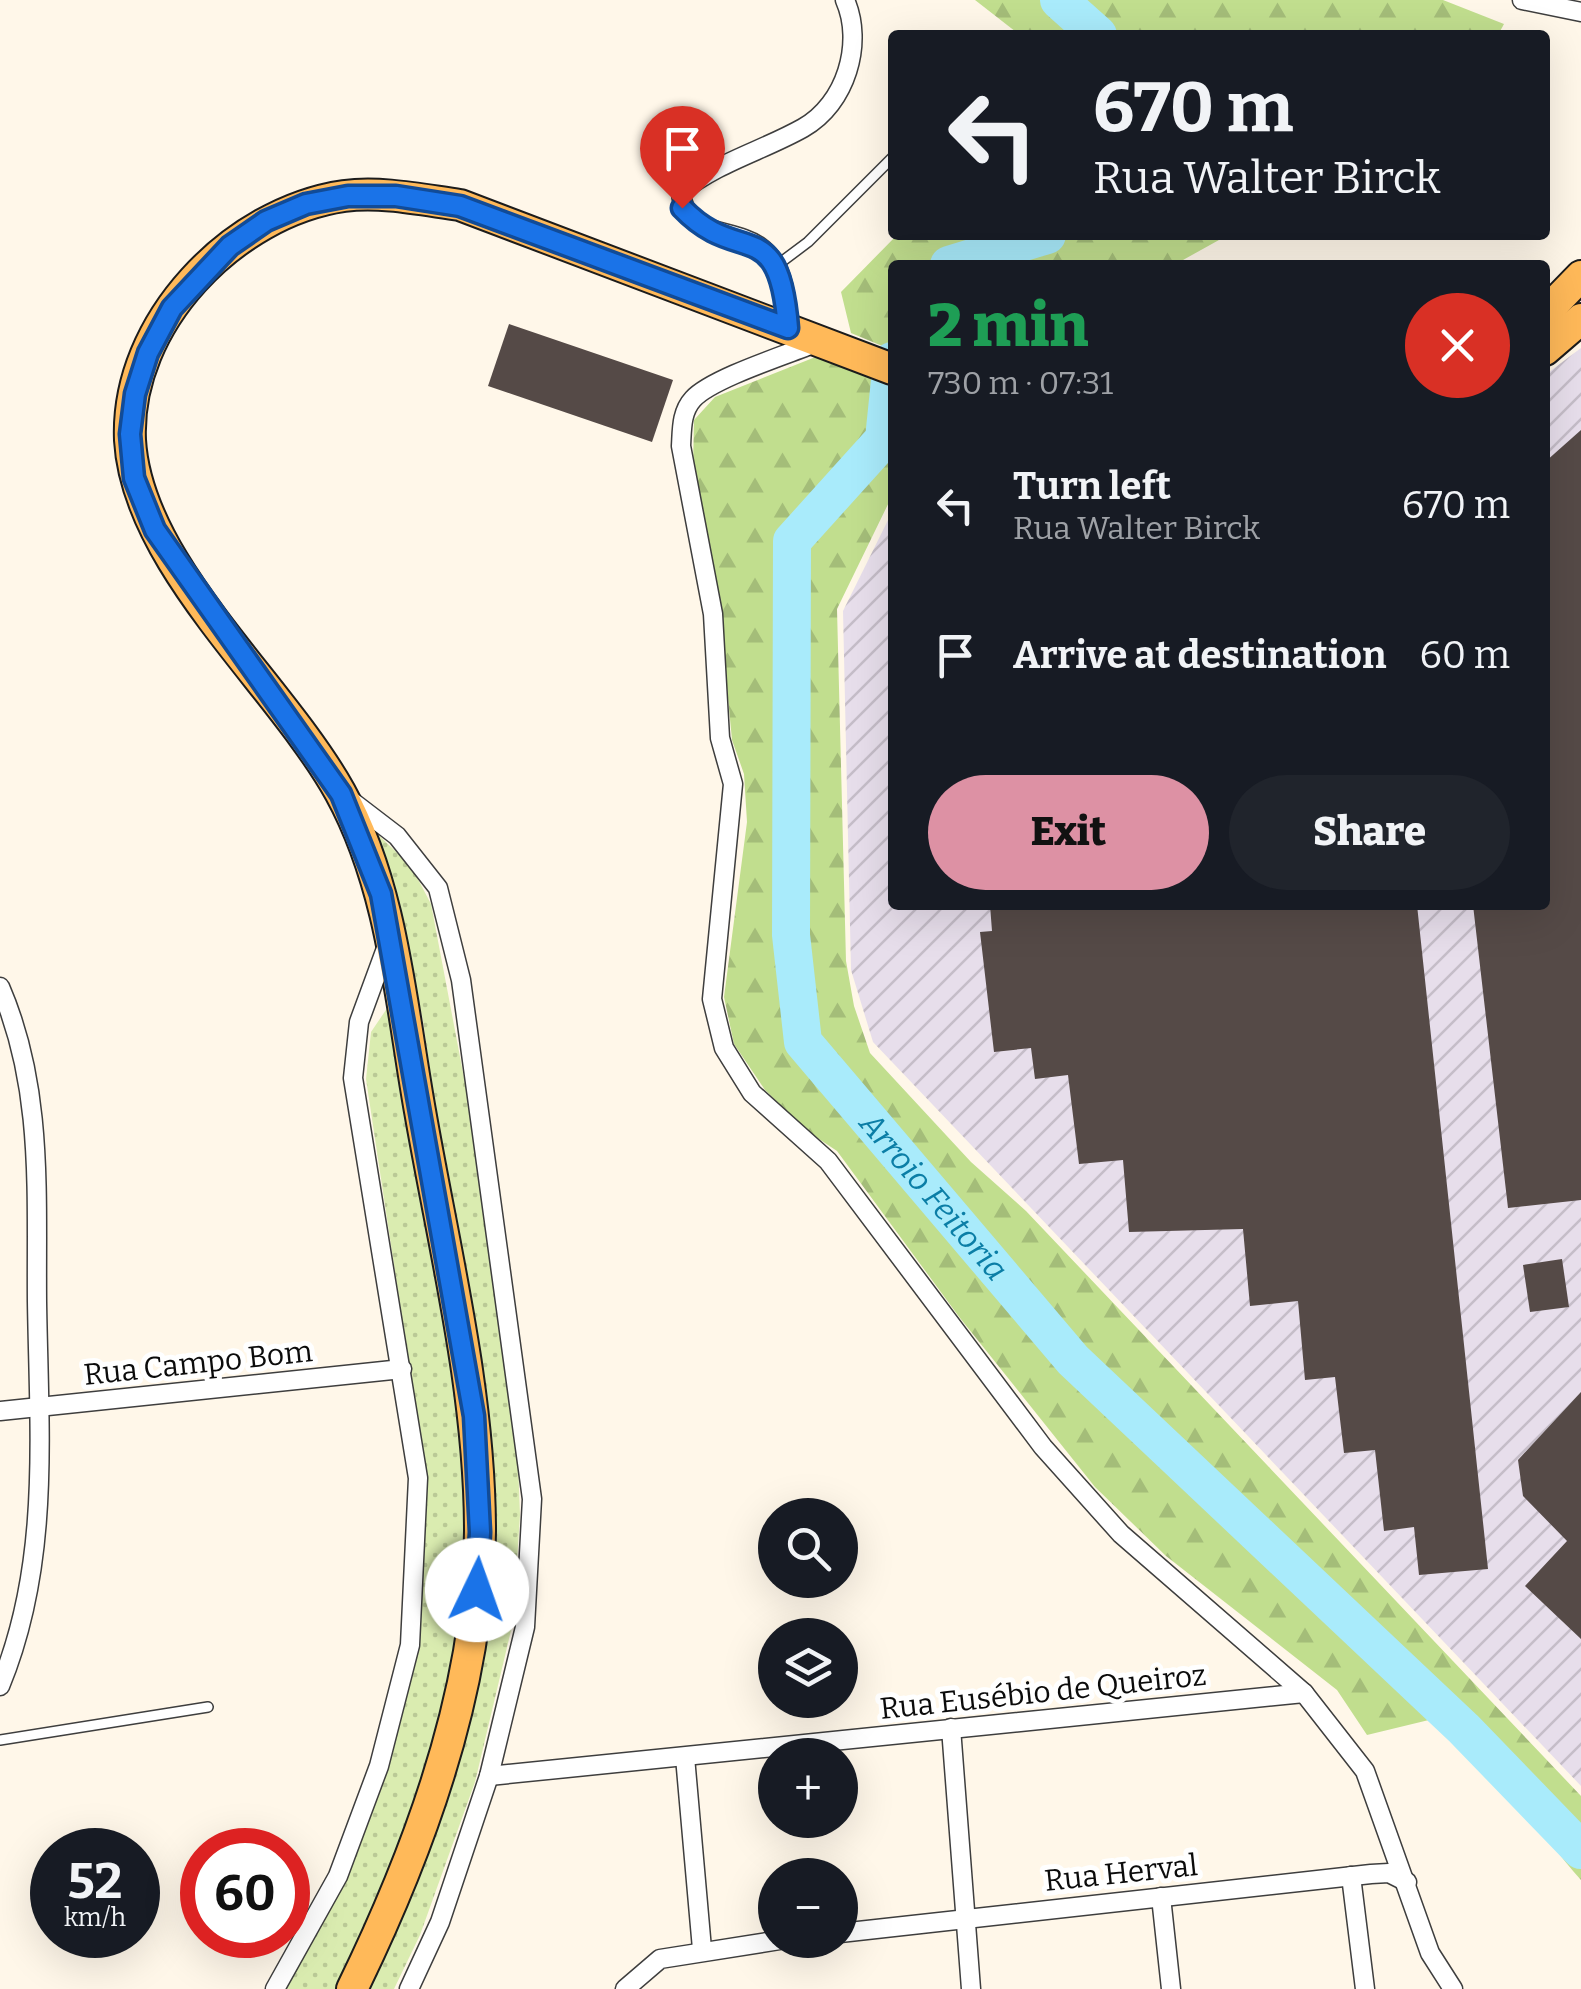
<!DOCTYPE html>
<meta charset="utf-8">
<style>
body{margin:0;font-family:Bitter,serif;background:#20242c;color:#f1f3f6;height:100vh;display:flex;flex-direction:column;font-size:38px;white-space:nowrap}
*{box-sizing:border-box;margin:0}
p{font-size:32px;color:#9ea1a6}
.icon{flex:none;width:55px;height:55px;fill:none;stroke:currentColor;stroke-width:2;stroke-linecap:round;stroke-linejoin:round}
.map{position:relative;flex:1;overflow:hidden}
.sheet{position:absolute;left:888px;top:260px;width:662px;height:650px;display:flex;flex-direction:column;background:#171b24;border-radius:10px;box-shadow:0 10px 40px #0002}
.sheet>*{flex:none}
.banner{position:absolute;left:888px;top:30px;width:662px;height:210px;border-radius:10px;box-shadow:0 10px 40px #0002;background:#171b24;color:#f1f3f6;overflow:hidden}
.buttons{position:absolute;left:758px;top:1498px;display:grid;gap:20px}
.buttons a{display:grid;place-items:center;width:100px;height:100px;border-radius:50%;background:#171b24;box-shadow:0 10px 40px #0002;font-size:50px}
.speed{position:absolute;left:30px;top:1828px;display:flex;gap:20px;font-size:50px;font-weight:700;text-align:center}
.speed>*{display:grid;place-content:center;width:130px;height:130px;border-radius:50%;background:#171b24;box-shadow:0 10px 40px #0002;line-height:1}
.speed small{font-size:25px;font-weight:400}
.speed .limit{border:15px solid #d22;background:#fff;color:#111}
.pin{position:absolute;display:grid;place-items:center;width:85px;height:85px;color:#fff;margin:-102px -42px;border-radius:50% 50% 50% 0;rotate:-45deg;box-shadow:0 0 10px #0007}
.pin .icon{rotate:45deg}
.me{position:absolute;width:110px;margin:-55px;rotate:3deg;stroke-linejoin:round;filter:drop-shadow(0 0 8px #0008)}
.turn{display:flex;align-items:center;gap:35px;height:210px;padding:0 40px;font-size:45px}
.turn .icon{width:130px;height:130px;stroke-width:2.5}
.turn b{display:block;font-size:70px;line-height:85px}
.round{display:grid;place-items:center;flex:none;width:105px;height:105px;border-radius:52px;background:#20242c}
.headline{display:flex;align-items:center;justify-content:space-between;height:170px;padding:0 40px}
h1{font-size:60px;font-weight:800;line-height:75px;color:#1e9e55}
.action{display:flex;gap:20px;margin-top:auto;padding:20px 40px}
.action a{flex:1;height:115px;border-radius:60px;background:#dd91a4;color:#111;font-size:40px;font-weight:800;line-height:115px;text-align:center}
.action a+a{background:#20242c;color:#f1f3f6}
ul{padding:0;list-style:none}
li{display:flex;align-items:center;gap:30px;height:150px;padding:0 40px}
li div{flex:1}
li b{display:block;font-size:38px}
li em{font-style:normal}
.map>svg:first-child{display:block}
</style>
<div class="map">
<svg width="1581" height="1989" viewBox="0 0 1581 1989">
<defs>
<pattern id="industrial-furrows" width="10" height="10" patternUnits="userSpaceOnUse" patternTransform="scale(2.5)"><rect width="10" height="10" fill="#e7deeb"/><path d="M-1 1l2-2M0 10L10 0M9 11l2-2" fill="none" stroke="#c5bdc8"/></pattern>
<pattern id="grass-dots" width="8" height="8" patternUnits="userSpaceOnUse" patternTransform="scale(2.5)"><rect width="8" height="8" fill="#daecb0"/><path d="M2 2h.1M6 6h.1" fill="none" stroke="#bac996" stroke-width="1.8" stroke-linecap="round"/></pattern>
<pattern id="forest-firs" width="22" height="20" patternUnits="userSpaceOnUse" patternTransform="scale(2.5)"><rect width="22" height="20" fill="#c1de8e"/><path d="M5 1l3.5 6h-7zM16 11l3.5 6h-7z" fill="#a4bd79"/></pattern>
</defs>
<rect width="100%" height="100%" fill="#fff7e9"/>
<path fill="url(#industrial-furrows)" d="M1581,348V1786L873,1042L851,970L843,611L892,512V905H1545V375Z"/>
<g fill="url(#grass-dots)">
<path d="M370,827L411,866L431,904L468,1099L517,1437L520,1515L513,1622L475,1782L420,1935L394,1989H362L482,1620L453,1230L423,1021L402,920Z"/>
<path d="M392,1001L466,1420V1572L439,1727L373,1923L337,1989H283L348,1877L387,1766L417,1644L425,1471L366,1079L371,1032Z"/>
</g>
<g fill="url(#forest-firs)">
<path d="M975,0H1443L1504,24L1498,35H1020Z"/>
<path d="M897,235H1228L1174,265H892V350L851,333L841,292Z"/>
<path d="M823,354L892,380V496L837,609L846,961L854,1006L870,1053L971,1162L1026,1211L1581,1796V1880C1533,1827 1498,1754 1433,1719L1367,1735L1337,1690L1166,1556L1095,1487L960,1318L837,1151L807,1131L765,1090L734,1044L724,997L747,822L744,774L732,740L719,603L693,469L694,420L715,397Z"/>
</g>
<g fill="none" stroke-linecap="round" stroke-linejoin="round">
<g stroke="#a9ebfb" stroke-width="38">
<path d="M1059,0L1098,35"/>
<path d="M949,265L1047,235"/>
<path id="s1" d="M892,361L884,439L792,541L791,935L803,1042L1073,1360L1464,1729L1581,1850"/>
</g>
</g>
<g fill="#554a47">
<path d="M509,324L673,380L652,442L488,386Z"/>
<path d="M1581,430V1200L1508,1208L1473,905H1545V462Z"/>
<path d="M990,905H1417L1488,1569L1419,1575L1414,1527L1384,1531L1375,1450L1344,1453L1335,1377L1305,1380L1298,1301L1250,1306L1243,1229L1129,1232L1123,1160L1079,1164L1068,1075L1035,1079L1031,1048L994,1052L980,932L992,931Z"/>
<path d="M1562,1259L1569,1307L1530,1312L1523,1265Z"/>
<path d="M1581,1392V1639L1525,1586L1567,1541L1523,1496L1518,1460Z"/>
</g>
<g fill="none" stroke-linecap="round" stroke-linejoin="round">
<g stroke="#3e3e3e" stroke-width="12">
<g id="service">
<path d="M776,266L808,242L892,158"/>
<path d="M0,1740L208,1707"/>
</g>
</g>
<g stroke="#3e3e3e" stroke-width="21">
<g id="minor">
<path d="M1522,0L1581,12"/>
<path d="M789,328C786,300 785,265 760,247C732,227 684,238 681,192C718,162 762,151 803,128C846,104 864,43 845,0"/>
<path d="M818,342C789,354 712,378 693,399C681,412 682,430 681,446L713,614L720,738L733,784L712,999L724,1048L752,1093L828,1161L1043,1447L1121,1534L1304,1693L1365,1771L1430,1953L1453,1989"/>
<path d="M350,800L397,836L438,888L461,980L532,1499L525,1627L489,1776L440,1922L409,1989"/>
<path d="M0,987C44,1088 36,1195 37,1302C39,1433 51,1563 0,1686"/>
<path d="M0,1411L402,1369"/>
<path d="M951,1728L971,1989"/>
<path d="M685,1757L702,1949"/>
<path d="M489,1776L1304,1693"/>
<path d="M1351,1876L1365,1989"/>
<path d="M1161,1897L1171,1989"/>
<path d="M840,1933L1371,1874L1389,1873L1407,1882"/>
<path d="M275,1989L338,1876L379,1766L410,1645L418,1478L353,1078L359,1022L388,943"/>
<path d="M625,1989L660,1959L780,1940"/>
</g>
</g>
<g stroke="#1c1c1c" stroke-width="34">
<g id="primary">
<path d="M1545,313L1581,276"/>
<path d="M1545,350L1581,319"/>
<path d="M352,1989C420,1850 480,1688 480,1531C480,1390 444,1249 420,1111C401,1005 393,888 340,792C280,684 137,565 130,440C125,323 233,212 344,196C382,191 423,200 460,205L892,369"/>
</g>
</g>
<use href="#service" stroke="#fff" stroke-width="9"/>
<use href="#minor" stroke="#fff" stroke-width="18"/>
<use href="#primary" stroke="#ffb959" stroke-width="30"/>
</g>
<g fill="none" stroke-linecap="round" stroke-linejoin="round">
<g stroke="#114b97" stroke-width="25">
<path id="route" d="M477,1590L480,1532L474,1416L381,894L341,794L155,530L134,478L130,434L135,394L148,353L172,308L230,246L266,221L306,204L348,196H396L460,206L788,328C779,211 739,268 682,208"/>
</g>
<use href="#route" stroke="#1a73e8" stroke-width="18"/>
</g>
<g text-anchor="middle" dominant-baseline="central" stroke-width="10" stroke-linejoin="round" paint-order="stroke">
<g font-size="30" fill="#0b0b0b" stroke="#fff">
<text transform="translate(198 1363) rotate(-6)">Rua Campo Bom</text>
<text transform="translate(1043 1692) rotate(-6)">Rua Eusébio de Queiroz</text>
<text transform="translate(1121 1873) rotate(-6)">Rua Herval</text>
</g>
<g font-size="32" font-style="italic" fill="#0b7ea6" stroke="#fff">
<text stroke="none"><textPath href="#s1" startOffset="920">Arroio Feitoria</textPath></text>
</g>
</g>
</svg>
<div class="buttons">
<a><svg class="icon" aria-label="search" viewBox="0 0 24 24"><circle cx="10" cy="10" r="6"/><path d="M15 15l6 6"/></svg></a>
<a><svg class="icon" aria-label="layers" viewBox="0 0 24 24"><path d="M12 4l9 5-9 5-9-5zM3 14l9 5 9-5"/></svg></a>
<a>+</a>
<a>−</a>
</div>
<div class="speed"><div>52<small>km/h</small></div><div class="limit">60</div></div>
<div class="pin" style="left:682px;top:208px;background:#d93025"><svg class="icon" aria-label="arrive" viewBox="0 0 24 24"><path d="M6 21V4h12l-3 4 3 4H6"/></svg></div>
<svg class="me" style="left:477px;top:1590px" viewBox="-20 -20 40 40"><circle r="19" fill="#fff"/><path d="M0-13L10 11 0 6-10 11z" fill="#1a73e8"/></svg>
<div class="banner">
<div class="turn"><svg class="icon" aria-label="left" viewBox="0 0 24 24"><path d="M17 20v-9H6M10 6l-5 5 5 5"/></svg><div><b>670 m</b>Rua Walter Birck</div></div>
</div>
<section class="sheet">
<div class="headline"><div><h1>2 min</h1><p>730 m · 07:31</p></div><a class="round" style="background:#d93025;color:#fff"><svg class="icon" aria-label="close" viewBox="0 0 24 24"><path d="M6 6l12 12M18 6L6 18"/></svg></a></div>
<ul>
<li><svg class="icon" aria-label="left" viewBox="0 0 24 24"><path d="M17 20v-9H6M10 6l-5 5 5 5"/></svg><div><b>Turn left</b><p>Rua Walter Birck</p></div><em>670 m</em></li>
<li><svg class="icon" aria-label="arrive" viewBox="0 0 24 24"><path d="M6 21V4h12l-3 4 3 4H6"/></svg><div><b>Arrive at destination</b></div><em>60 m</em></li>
</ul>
<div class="action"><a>Exit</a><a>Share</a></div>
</section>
</div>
